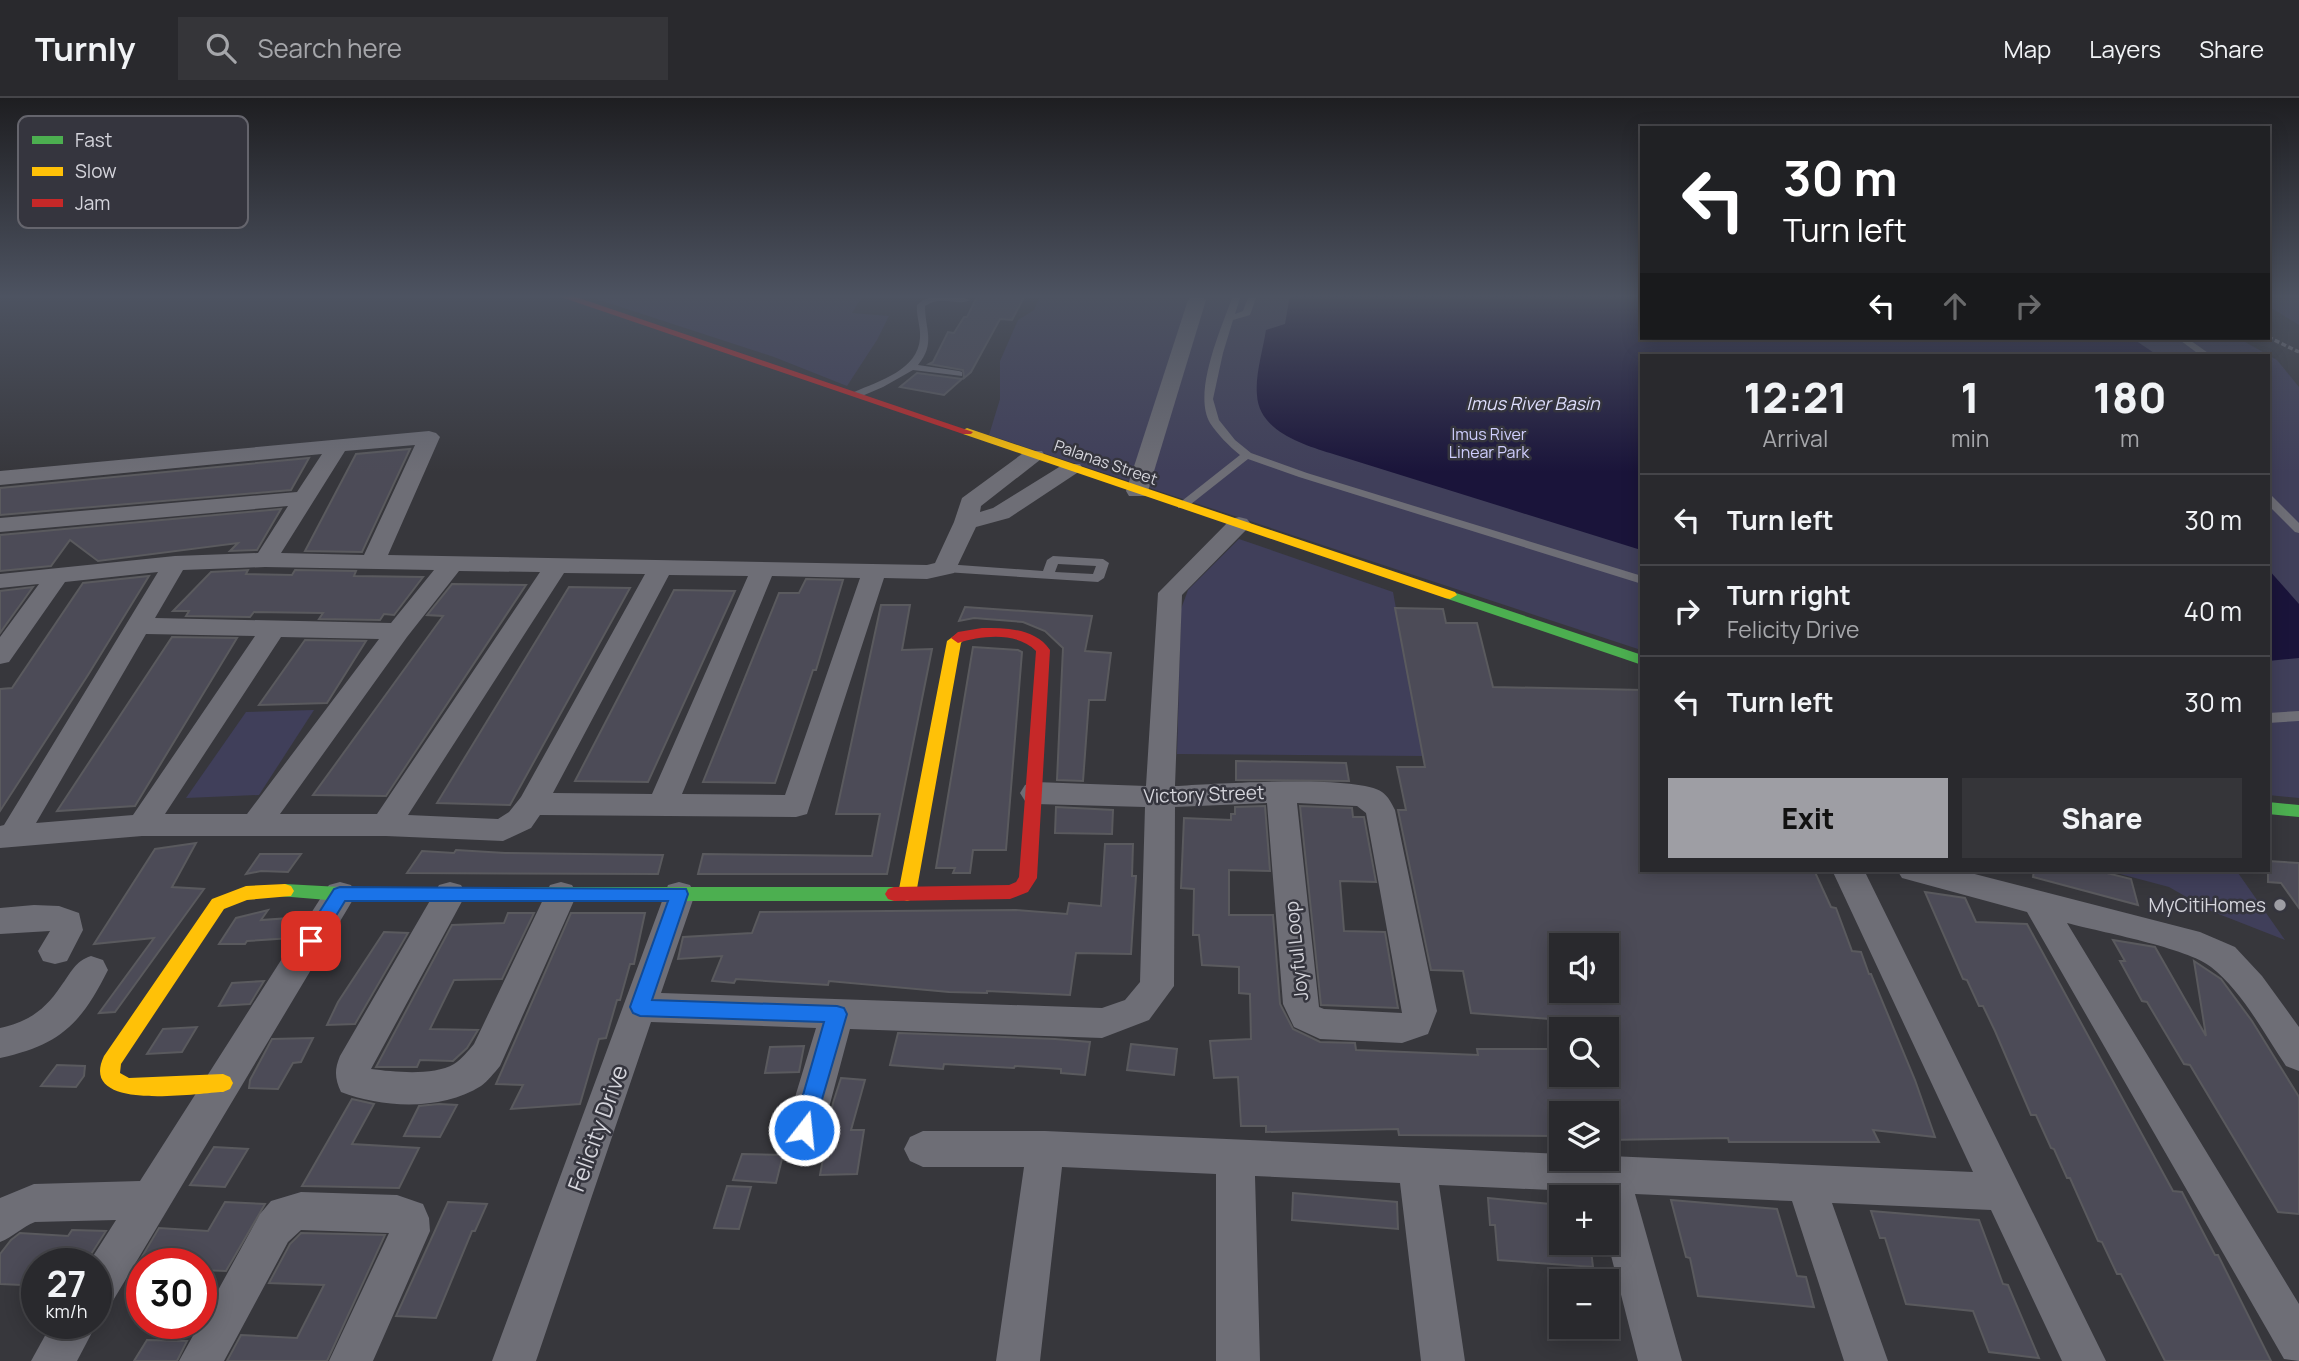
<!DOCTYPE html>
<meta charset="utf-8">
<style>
body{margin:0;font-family:Manrope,sans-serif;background:#353539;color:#f1f3f6;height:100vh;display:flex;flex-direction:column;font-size:26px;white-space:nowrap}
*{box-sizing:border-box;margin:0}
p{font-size:23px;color:#a5a6aa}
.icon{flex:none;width:38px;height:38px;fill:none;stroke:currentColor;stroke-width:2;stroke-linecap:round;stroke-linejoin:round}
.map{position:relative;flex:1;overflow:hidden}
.side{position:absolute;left:1640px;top:256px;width:630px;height:518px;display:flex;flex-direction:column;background:#29292d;border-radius:0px;box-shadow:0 4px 18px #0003,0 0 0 2px #454549}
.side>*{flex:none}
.guide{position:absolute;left:1640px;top:28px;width:630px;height:214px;border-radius:0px;box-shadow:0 4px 18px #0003,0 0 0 2px #454549;background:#202124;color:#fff;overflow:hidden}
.tools{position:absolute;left:1549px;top:835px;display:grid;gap:14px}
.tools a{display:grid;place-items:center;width:70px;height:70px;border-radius:0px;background:#29292d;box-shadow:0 4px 18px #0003,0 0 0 2px #454549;font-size:35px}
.speed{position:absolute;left:21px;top:1150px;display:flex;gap:14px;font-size:35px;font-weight:700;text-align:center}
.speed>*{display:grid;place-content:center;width:91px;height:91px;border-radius:50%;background:#29292d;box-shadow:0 4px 18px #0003,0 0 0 2px #454549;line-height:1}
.speed small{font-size:18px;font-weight:400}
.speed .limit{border:10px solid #d22;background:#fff;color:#111}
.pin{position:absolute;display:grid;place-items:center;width:60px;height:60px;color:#fff;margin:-30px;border-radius:14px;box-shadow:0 4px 10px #0006}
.me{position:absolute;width:77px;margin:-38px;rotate:16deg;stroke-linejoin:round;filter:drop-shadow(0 0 5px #0008)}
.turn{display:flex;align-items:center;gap:24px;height:147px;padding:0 28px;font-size:32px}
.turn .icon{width:91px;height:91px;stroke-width:2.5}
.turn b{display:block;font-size:49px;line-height:60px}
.lanes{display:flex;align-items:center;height:66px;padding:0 28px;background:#0003;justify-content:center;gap:35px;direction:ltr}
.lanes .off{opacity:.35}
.eta{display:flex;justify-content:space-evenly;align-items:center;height:119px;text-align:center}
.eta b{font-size:42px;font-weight:800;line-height:49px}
.button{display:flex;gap:14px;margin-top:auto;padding:14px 28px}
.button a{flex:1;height:80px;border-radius:0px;background:#9e9ea4;color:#111;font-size:28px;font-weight:800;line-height:80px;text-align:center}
.button a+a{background:#353539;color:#f1f3f6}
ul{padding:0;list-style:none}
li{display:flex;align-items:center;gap:21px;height:91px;padding:0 28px;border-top:2px solid #454549}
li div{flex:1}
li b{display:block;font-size:26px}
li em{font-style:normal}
header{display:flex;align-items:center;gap:42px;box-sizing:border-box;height:98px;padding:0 35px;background:#29292d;border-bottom:2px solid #454549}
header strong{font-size:33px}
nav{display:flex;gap:38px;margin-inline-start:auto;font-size:24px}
.search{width:490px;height:63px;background:#353539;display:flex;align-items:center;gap:18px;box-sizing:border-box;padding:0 24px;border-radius:0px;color:#a5a6aa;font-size:26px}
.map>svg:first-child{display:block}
</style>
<header>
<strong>Turnly</strong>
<div class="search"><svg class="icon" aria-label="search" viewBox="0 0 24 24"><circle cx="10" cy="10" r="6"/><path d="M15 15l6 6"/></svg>Search here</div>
<nav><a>Map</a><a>Layers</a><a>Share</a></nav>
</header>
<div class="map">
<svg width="2299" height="1263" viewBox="0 0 2299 1263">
<rect width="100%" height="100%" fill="#37373c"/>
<g fill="#403f5a">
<path d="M584,197H863L852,215L889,218L877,242L847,288L774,259Z"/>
<path d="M1041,197H1641L1642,240H2238L2277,262L2299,289V700L2268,697V257H1642L1641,552L989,337L1000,301V263L1018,222L1034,212Z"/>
<path d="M2268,197H2299V227L2268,208Z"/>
<path d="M1239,441L1393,494L1423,658L1177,656L1181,511L1188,492Z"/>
<path d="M314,612L259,697L186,700L246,614Z"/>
<path d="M2105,772H2236L2285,842L2211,813L2169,789Z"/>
</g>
<g fill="#1a143a">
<path d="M1290,197H1641L1642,240H2132L2157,257H1642L1641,452L1330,355C1302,346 1259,333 1257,297C1255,277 1263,252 1266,232L1285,226Z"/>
<path d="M2268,471L2299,506V560L2268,563Z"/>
</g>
<g fill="#4c4b57" stroke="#5a5a5e" stroke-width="2" fill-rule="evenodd">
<path d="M978,197H1025L1012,222L1000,221L971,274L964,280L963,272L929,266L933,264L948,234L954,235L964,219H967Z"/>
<path d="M917,275L962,281L963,280L944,297L900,289Z"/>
<path d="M410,351L362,454L305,453L356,356Z"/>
<path d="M309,360L291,392L0,417V390Z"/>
<path d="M281,411L257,452L230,453L238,445L98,463L70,442L51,468L0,473V437Z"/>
<path d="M248,472L246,476L292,477L295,472L356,473L354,478L423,479L394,517L384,516L380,522L319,521L323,515L254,514L250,519L186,518L189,513H173L211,474Z"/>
<path d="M149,478L88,577L0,713V591L12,590L83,485Z"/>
<path d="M806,481L843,482L816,572H813L775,685L703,684L779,495H799Z"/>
<path d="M452,486L526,487L386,698L313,697L443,518L427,517Z"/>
<path d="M33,489L0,535V493Z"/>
<path d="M569,489L630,490L510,707L437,705Z"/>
<path d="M674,492L735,493L648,684L575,683Z"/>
<path d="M881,507H910L902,552L932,551L887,776H698L703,756L872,758L880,716H836Z"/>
<path d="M965,509L1092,518L1085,553L1111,555L1105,602H1089L1083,683L1057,682L1063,550L1045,533L1023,524L974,520L959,523Z"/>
<path d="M1395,510L1443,511L1446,525H1477L1493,589L1642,592V772H1814L1831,809L1836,810L1852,853L1861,854L1869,876H1871L1915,982L1935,1039L1873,1032L1879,1044H1729L1728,1040L1606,1042V1015H1561V1038L1399,1037L1398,1031L1266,1034V1028H1241L1238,979L1214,980L1210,943L1251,941L1250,896L1239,895V869L1202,867L1199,837H1193L1194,791L1181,790L1184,720L1231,722V716H1235V709L1265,708L1270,773L1229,772V817H1273L1280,906L1293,931L1320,944L1355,945L1356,952L1478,957L1477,951H1561V976H1606V931H1549L1550,921L1471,915L1463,873L1431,872L1398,712H1406L1397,669H1425ZM1561,847H1606V892H1561Z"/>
<path d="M172,539L237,540L135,708L57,713Z"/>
<path d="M305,542L366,543L327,605L259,607Z"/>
<path d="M973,549L1018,552L1022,554L1006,752H973L970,775H953L955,770H936Z"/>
<path d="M1236,663L1346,665L1349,683L1236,682Z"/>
<path d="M1300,708L1352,710L1353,719H1364L1376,784L1340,783L1344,833L1385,834L1398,910L1321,907Z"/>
<path d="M1056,709L1113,712L1112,736L1055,735Z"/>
<path d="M196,745L172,789L204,791L115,914L99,915L154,840L94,846L155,751Z"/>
<path d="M1105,746H1133L1132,778H1136L1131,856L1076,855L1070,897L987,893V895L949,894L829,883L828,887L736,881L734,885L712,883L722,858L678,861L683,839L752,835L760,814L1016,812L1067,816L1069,805L1101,808Z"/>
<path d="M456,752L505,755L663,757L658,776L407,775L422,753L454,755Z"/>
<path d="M260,756H301L288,774L261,773L246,776Z"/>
<path d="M2268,763L2299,765V810L2281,785L2268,784Z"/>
<path d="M2034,772H2095L2131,781L2138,807L2033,779Z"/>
<path d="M1925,794L1965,800L1976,824L2027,826L2173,1093L2182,1094L2215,1157H2218L2271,1263H2165L2121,1176H2117L2102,1144L2098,1143L2070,1080H2067L2054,1051L2051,1050L2036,1017H2031L1995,933L1983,908H1979L1967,882L1963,881Z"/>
<path d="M268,812L261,822L305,819L292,840L247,843L245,846H219L236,820Z"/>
<path d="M508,815H534L502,881L454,882L430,931L478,932L467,950L453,963L420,962L417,969H376L452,827L504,825Z"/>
<path d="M571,815H645L634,866H630L620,902H617L606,940L599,941L580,1006L511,1011L523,987L496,986Z"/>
<path d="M384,834L408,835L355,926L327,927L338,904Z"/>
<path d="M2113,842L2155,849L2206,938L2194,863L2221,881L2252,923L2299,999V1116L2278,1114L2190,967L2184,966L2147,904L2142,903L2120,863H2125Z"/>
<path d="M264,883L250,906L219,908L232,885Z"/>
<path d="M197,929L182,954L147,956L163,931Z"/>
<path d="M898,935L1055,941L1090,944L1085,977L1061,975V971L1015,968L1014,970L944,966L943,971L890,967Z"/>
<path d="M313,940L301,964L293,965L278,991L249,990L250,982L272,941Z"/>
<path d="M1131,946L1177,951L1174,977L1127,972Z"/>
<path d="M804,948L799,974L765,975L770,949Z"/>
<path d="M57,967L85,968L84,978L76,989L41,988Z"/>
<path d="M841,980L865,982L851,1032H864L857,1076L820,1077L833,1005Z"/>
<path d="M352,1001L374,1006L352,1046L419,1050L399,1090L302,1088Z"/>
<path d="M439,1006L457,1007L440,1039L404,1038L419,1008Z"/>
<path d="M214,1049L248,1051L225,1089L190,1087Z"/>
<path d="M742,1056L783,1057L776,1085L733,1082Z"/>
<path d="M727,1088L751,1089L739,1131L714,1130Z"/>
<path d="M1293,1095L1397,1104L1398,1131L1292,1122Z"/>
<path d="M1488,1100L1561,1107V1144H1590L1593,1169L1498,1162L1495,1127H1490Z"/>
<path d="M1671,1102L1777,1111L1797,1178L1806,1179L1814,1209L1698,1198L1690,1160L1686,1159Z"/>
<path d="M225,1104L265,1106L226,1173L201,1172V1165L140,1162L159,1130L208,1133Z"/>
<path d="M448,1104L487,1106L475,1133H472L436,1220L396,1218Z"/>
<path d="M1871,1113L1979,1122L2003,1186L2008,1187L2039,1260L1989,1254L1973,1213L1906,1206L1885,1140H1880Z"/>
<path d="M72,1132L106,1133L86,1164L43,1162L37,1166L22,1187L0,1186V1156L11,1142L20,1135L68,1138Z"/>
<path d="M301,1135L385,1137L327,1263H227L241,1237L297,1240L324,1187L269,1185L290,1146Z"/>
<path d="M147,1242L187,1243L177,1263H134Z"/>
</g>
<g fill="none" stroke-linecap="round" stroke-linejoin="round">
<path stroke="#737378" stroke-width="3.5" stroke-dasharray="5 2.5" stroke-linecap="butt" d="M2268,239L2299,254"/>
<g fill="#6e6e76" fill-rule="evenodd">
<path d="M936,197H955L970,202C958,209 943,196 925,208C925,232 936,245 918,267L959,273L962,274V278L913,272L883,289L862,298H854V294C879,283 918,272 920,240C921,229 916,218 917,207L923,202Z"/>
<path d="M1233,197H1241L1235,216L1243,213L1249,197H1257L1250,217L1233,222L1223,255L1213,301L1219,322L1235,342L1251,355L1307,375L1642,478V486L1299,379L1248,361L1186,410H1178V406L1240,357C1229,348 1218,337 1210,325C1192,294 1222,229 1233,197Z"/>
<path d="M2177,240H2187L2211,257H2200Z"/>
<path d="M2268,397L2272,398L2299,425V435L2295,434L2268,407Z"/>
<path d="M1053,458L1103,461L1109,465L1104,480L1098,484L945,474L939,470L945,466L1043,473L1047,462ZM1058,466L1096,468L1093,476L1055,474Z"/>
<path d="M2299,613V623L2268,625V615Z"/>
</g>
<g fill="#6e6e76" fill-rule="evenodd">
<path d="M1198,197L1206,202L1148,393L1145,398H1129L1126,393L1188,202L1191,198Z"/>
<path d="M429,333L436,335L440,339L388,457L927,467L935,465L954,424L962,400L1026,353H1042L1045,358L981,408L980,414L993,410L1064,366H1080L1083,371L1009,420L976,429L954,475L927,481L884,480L807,716L796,719L540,717L531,730L503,743L386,738H142L0,750V728L4,727L158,474L65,484L9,564L0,566V539L39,486L0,490V476L175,458L258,455L288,408L0,434V420L297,394L322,356L0,387V373ZM415,347L364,457L281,455L345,353ZM265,469L434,472L391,525L155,520L183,472ZM459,473L540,474L377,716H280L407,539ZM564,475L645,476L521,699L509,714L498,721L408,717ZM669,477L748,478L652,696L553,695ZM772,478L860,480L785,697L682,696ZM146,536L255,538L133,717L36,725ZM281,539L379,541L247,716H165Z"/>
<path d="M1239,419L1247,421L1251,426L1247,431L1182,497L1175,688C1212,686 1358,676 1382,694C1388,698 1392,706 1395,712L1437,913L1428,936L1402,945L1320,941L1294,929L1283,906L1267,705L1175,709L1174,888L1149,922L1102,940L850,931L823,1032L817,1044L804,1049L791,1044L785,1032L816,930L651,924L536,1263H492L668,787L679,784L690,787L695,796L661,895L1102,910L1125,902L1140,884L1145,709L1035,706L1025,703L1020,695L1025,687L1035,684L1146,688L1158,495L1231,421ZM1297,705L1357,708L1366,715L1402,915L1324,911L1319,909Z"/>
<path d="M1832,772H1864L2106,1263H2062L1991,1112L1832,1105L1888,1263H1844L1792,1103L1635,1096L1682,1263H1638L1606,1138V1099H1597L1595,1094L1439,1087L1465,1263H1421L1400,1085L1255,1078L1260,1263H1216V1076L1062,1069L1040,1263H996L1024,1069H923L910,1063L904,1051L910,1039L923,1033H1045L1561,1056V1060H1606L1610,1058L1973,1074Z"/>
<path d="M1897,772H1959L2200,834L2235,849L2262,878L2299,929V973L2286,968C2264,936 2243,894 2211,869C2188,850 2100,834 2067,825L2299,1206V1263L2284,1261L2027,814L1902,780Z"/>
<path d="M340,784L351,787L356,796L351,805L111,1206L96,1212V1166H88L116,1122L35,1124C22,1129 13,1139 0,1144V1100L34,1086L140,1083L329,787Z"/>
<path d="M450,784L461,787L466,796L371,971C395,974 433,978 454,966C462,961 468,953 474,946L550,787L561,784L572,787L577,796L500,968C494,975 488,983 481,988C442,1013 382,1010 341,994C335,981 334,972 340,958L439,787Z"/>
<path d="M34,807L59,808L79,815L83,832L67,863L55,866L43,863L38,853L50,833L0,836V810Z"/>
<path d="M91,858L103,862L108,872C81,926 60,947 0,960V930C28,924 45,912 61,888C71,875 75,863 91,858Z"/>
<path d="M301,1094L397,1097L423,1106L429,1120L430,1133L373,1263H329L389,1135L301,1132L288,1144L224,1263H179L260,1116L271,1103Z"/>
<path d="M96,1223L97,1225L77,1263H31L52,1225Z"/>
</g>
<g fill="#4caf50" fill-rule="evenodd">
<path d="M1450,493L1642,557V567L1445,500L1443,497Z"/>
<path d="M2268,704L2299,707V719L2268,716Z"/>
<path d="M285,786L340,789H894L900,791L903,796L900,801L894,803H340L279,798L276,793L279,788Z"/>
</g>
<g fill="#ffc107" fill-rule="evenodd">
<path d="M967,330L1455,494L1457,497L1450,501L1445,500L963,336V332Z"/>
<path d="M958,535L965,540L961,545L916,796L913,801L907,803L901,801L898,796L947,543Z"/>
<path d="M285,786L291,788L294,793L291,798L247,802L224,811L121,966L120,975L129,980L223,976L230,979L233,985L230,991L223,994C195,995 77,1015 104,958L212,801L246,788Z"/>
</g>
<g fill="#c62828" fill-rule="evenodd">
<path d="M555,197H570L973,334L971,336H963Z"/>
<path d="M982,530C1006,530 1035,530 1050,552L1037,780L1028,794L1010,801L894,803L888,801L885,796L888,791L894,789L1009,787L1016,784L1019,779L1036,553C1016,533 981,538 958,545L951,540L958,534Z"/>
</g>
</g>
<linearGradient id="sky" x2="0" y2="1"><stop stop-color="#1e1e21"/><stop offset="0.53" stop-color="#4d5361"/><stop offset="1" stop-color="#4d5361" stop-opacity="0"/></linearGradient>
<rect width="2299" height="374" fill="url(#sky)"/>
<path fill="#1a73e8" stroke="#114b97" stroke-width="2" d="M340,789L686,791L688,796L652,902L837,908L844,910L847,916L811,1039L804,1042L796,1039L793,1032L824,924L640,918L633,915L630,909L668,803H345L317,849L311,851L304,849L301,843L304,838L334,791Z"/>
<circle fill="#9e9ea4" stroke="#35353e" stroke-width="2.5" cx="2280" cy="807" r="7"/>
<g text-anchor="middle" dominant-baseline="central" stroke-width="5" stroke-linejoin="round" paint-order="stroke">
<g font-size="16" fill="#cfcefd" stroke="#35353e">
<text x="1489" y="336">Imus River<tspan x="1489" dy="18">Linear Park</tspan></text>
</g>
<g font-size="16" fill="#d5d5dc" stroke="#35353e">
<text transform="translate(1106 364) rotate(19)">Palanas Street</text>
</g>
<g font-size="18" font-style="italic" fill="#ddddfc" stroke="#35353e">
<text x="1533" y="305">Imus River Basin</text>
</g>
<g font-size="19" fill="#d5d5dc" stroke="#35353e">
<text transform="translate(1204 696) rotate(-2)">Victory Street</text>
<text transform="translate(1296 853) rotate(-96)">Joyful Loop</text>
</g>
<g font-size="19" fill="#d5d5dc" stroke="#35353e" text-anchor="end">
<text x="2266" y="807">MyCitiHomes</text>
</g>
<g font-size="23" fill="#d5d5dc" stroke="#35353e">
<text transform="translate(597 1030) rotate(-70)">Felicity Drive</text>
</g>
</g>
<rect x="18" y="18" width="230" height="112" rx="10" fill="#35353e" stroke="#65656d" stroke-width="2"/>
<rect x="32" y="38" width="31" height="8" fill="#4caf50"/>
<rect x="32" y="69" width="31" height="9" fill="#ffc107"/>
<rect x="32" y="101" width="31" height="8" fill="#c62828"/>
<g font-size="19" fill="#d5d5dc">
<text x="75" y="49">Fast</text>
<text x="75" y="80">Slow</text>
<text x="75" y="112">Jam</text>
</g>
</svg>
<div class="tools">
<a><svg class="icon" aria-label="sound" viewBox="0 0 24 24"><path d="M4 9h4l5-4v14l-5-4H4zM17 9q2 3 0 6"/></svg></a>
<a><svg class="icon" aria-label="search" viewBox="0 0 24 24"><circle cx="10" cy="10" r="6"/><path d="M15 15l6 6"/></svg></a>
<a><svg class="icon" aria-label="layers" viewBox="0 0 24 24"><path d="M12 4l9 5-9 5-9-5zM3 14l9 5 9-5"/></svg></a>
<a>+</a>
<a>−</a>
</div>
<div class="speed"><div>27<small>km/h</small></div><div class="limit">30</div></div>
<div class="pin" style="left:311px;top:843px;background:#d93025"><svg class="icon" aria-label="arrive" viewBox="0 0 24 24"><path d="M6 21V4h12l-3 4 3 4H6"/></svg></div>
<svg class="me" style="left:804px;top:1032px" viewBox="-20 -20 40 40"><circle r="17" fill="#1a73e8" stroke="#fff" stroke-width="3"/><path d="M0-11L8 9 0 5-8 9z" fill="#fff"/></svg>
<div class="guide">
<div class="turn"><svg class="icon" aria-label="left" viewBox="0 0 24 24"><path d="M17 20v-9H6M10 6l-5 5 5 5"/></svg><div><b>30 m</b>Turn left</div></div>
<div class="lanes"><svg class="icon" aria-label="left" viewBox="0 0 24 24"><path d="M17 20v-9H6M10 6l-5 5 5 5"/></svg><svg class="icon off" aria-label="ahead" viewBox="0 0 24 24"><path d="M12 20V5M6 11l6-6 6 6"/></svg><svg class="icon off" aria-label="right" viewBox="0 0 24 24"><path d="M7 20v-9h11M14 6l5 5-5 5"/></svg></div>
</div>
<section class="side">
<div class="eta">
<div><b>12:21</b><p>Arrival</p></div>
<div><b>1</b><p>min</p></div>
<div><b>180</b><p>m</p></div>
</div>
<ul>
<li><svg class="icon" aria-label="left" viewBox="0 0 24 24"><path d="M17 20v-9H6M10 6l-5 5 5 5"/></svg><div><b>Turn left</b></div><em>30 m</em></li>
<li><svg class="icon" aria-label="right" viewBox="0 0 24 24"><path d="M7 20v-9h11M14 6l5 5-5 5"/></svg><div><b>Turn right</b><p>Felicity Drive</p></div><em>40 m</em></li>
<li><svg class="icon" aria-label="left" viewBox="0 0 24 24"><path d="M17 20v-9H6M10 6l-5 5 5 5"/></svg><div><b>Turn left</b></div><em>30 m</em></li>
</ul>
<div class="button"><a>Exit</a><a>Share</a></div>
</section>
</div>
